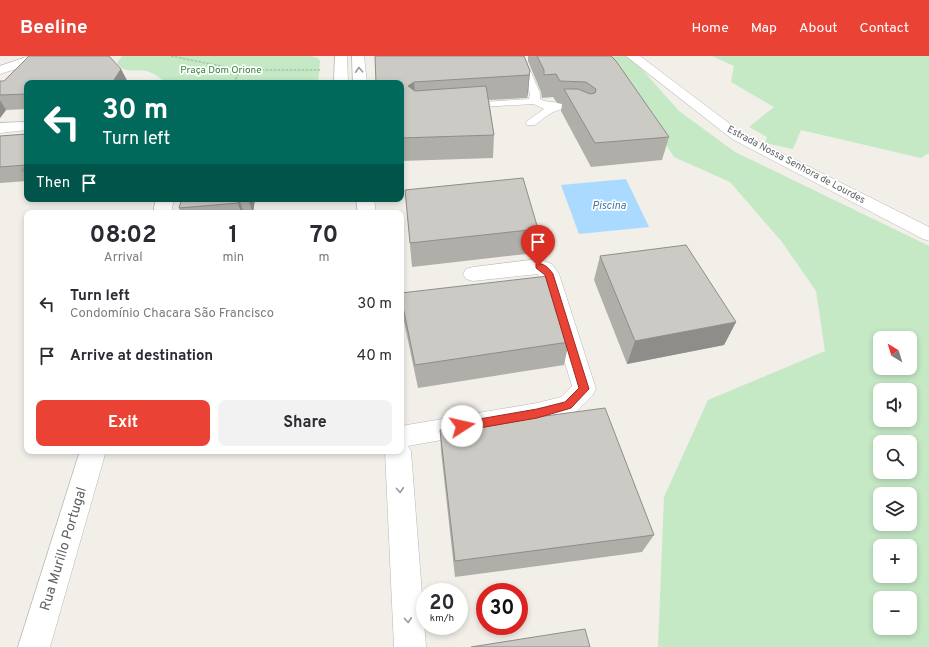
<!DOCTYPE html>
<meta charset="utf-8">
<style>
body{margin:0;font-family:Overpass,sans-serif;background:#f2f2f3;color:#2b2b33;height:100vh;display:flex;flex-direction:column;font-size:15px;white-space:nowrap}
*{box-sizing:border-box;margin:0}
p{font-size:13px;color:#7c7c81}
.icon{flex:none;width:22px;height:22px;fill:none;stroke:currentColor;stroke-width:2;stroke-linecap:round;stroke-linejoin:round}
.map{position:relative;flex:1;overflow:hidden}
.side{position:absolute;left:24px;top:154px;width:380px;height:244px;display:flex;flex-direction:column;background:#fff;border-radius:8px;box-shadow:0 2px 6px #0003}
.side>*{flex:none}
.hud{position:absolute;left:24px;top:24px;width:380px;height:122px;border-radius:8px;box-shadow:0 2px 6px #0003;background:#00695c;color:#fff;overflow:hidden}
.needle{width:26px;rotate:322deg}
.fabs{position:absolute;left:873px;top:275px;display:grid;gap:8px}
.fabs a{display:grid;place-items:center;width:44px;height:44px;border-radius:8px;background:#fff;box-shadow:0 2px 6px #0003;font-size:20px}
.speed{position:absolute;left:416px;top:527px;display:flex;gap:8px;font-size:20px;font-weight:700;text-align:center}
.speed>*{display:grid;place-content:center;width:52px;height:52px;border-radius:50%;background:#fff;box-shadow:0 2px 6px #0003;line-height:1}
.speed small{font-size:10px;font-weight:400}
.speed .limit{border:6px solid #d22;background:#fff;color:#111}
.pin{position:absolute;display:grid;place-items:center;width:34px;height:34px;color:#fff;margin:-41px -17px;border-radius:50% 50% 50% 0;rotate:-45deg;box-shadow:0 0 4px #0007}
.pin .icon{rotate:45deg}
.me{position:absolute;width:44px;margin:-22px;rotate:80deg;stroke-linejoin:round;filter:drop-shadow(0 0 3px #0008)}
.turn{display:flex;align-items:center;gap:14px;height:84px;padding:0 12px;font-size:18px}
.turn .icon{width:52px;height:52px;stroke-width:2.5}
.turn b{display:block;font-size:28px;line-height:34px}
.then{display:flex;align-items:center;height:38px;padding:0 12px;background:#0003;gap:8px;font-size:15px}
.eta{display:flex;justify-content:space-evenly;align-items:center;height:68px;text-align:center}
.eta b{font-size:24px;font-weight:700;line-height:28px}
.cta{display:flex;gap:8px;margin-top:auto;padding:8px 12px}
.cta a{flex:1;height:46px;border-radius:8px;background:#ea4335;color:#fff;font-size:16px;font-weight:700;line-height:46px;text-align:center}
.cta a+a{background:#f2f2f3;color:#2b2b33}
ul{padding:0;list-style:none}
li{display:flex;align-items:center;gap:12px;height:52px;padding:0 12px}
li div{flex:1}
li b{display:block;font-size:15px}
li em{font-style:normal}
header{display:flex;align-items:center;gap:24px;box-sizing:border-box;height:56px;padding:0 20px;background:#ea4335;color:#fff}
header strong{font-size:19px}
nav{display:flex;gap:22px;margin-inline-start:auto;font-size:14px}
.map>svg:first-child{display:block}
</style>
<header>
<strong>Beeline</strong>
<nav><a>Home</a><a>Map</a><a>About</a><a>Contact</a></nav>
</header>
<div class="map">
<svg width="929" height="591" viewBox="0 0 929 591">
<rect width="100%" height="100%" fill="#f1efe8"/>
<g fill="#c5e8c5" fill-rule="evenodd">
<path d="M122,0H311L318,2L320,5L318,27H167C161,23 154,17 147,15C136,12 125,19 117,7Z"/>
<path d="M591,0H630L679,55L735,96L929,190V591H658L664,441L708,344L825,295L816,235L782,186L730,126L674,101L640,50L633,30L605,12ZM880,282H910V312H880ZM880,334H910V364H880ZM880,386H910V416H880ZM880,438H910V468H880ZM880,490H910V520H880ZM880,542H910V572H880Z"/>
<path d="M712,0H929V97L921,102L801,74L793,93L765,87L767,81L749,71L774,51L731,26L734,10Z"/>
</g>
<path fill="#aadaff" d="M626,123L649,171L579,178L561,129Z"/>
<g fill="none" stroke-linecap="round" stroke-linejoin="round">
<g stroke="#b5b8bc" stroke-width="1">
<path id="service" d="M521,2L526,5L540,37V43C554,51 577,40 588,54L587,56C580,58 577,54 572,53C555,51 547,60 535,69H527L526,67L527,65L544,53L534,48L463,52L462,50L463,48L467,47L529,43L530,37L516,5Z"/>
</g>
<g stroke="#b5b8bc" stroke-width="1">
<g id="minor">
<path d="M29,0H48L47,3L0,18V10Z"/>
<path d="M335,0H347L348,27H334Z"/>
<path d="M352,0H364L367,27H353Z"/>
<path d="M626,0H640L742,77L929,171V185L923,183L732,83Z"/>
<path d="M27,66V74L0,77V67Z"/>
<path d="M156,143H174L171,157H153Z"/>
<path d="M356,143H374L376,157H358Z"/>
<path d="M538,203L552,208L559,218L596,333L592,340L576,356L568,359L537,367L408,390L411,395L426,591H394L385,395H401V370L537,347L561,341L572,330L538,218L473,225L466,223L463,218L466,213L473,211Z"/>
<path d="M80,395H106L50,591H18Z"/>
</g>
</g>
<g stroke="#9cc7a9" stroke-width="1.5" stroke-dasharray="2.5 1.5" stroke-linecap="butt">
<path d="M171,0L240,14H321"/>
<path d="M234,27L240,14"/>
</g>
<use href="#service" fill="#fff" fill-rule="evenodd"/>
<use href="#minor" fill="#fff" fill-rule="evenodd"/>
</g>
<g fill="#afaea9">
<path d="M375,0L530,15L528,37L527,42L489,44L494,79L493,102L401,105V27H376Z"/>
<path d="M528,0H611L669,81L662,104L591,111L561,55L562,48L557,47L553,41L542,42L541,36L528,5Z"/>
<path d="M0,25L128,26L127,27H27V53L6,54L0,62Z"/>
<path d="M27,78V125L0,127V80Z"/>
<path d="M405,134L538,173L535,197L412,211Z"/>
<path d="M182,143H255L253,157H181L179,152Z"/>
<path d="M600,200L736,266L724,289L627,308L594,224Z"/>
<path d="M401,237L569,286L564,309L418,332L403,261L401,243Z"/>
<path d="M440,374L654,479L642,496L455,521L441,395Z"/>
</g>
<g fill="#8f8d8a">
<path d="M121,13L128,26L127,27H112Z"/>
<path d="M530,15L528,37L527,42L529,19Z"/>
<path d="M414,26L416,48L408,30Z"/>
<path d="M0,44L6,54L0,62Z"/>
<path d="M238,143H239L244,157H241L238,147Z"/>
<path d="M248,143H255L253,157Z"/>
<path d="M736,266L724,289L627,308L635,285Z"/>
</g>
<g fill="#cccac5" stroke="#8f8d8a">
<path d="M29,0H109L121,13L112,27H27V38L0,39V25H4Z"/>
<path d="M375,0H524L530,15L529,19L414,26L408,30L415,35L486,30L494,79L401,82V27H391V25L376,27Z"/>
<path d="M537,0H611L616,5L669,81L595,87L564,33H578L590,38L595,37L596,33L586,26L560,25L556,18L544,19V14Z"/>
<path d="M27,78V115H22L26,109L0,111V80Z"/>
<path d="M523,122L538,173L410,187L405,134Z"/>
<path d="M182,143H238V147L179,152Z"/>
<path d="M686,189L736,266L635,285L600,200Z"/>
<path d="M548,220L569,286L415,309L401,241V237Z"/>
<path d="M605,352L654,479L455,505L440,374Z"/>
<path d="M585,573L590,591H471Z"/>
</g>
<defs><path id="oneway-chevron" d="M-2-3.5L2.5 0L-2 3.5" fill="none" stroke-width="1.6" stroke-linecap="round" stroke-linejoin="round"/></defs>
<g stroke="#979a9d">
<use href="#oneway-chevron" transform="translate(359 14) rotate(-93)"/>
<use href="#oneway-chevron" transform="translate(400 434) rotate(86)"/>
<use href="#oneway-chevron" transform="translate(408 564) rotate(86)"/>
</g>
<path fill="#ea4335" stroke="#982c22" d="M536,208C543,206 549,212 553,218L589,333L571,352L568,353L537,362L462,375L458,374L456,370L458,367L462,366L537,353L565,346L579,332L545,219L536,212Z"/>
<g text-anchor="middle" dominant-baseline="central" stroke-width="3.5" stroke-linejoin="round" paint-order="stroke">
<g font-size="10" fill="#348238" stroke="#fff">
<text x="221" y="14">Praça Dom Orione</text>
</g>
<g font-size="10" fill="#5f6368" stroke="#fff">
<text transform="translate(796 109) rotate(28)">Estrada Nossa Senhora de Lourdes</text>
</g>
<g font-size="11" font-style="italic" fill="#4174aa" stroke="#fff">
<text x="609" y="150">Piscina</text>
</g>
<g font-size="14" fill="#5f6368" stroke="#fff">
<text transform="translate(64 493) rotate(-73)">Rua Murillo Portugal</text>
</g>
</g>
</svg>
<div class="fabs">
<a><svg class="needle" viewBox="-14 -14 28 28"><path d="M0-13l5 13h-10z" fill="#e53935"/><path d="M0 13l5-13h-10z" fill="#7c7c81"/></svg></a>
<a><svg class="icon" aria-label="sound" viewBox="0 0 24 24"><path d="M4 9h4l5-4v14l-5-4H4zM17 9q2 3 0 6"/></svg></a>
<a><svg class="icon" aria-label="search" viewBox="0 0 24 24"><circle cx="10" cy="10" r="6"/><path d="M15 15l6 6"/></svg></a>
<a><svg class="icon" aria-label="layers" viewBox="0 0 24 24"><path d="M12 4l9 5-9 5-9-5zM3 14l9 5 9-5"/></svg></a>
<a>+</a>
<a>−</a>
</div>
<div class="speed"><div>20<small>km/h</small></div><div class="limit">30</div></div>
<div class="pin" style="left:538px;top:210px;background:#d93025"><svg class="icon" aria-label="arrive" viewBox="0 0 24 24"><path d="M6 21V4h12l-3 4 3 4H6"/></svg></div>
<svg class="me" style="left:462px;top:370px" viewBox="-20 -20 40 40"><circle r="19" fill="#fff"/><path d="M0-13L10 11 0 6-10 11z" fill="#ea4335"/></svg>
<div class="hud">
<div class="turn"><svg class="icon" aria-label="left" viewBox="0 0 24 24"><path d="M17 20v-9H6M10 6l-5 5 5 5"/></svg><div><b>30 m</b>Turn left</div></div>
<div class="then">Then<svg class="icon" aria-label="arrive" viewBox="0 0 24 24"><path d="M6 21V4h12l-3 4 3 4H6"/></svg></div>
</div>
<section class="side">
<div class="eta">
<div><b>08:02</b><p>Arrival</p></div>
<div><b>1</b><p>min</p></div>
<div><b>70</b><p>m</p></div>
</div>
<ul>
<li><svg class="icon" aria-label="left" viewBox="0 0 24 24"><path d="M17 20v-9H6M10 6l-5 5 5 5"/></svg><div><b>Turn left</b><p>Condomínio Chacara São Francisco</p></div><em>30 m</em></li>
<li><svg class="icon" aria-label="arrive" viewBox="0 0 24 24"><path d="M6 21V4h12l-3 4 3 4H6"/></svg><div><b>Arrive at destination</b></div><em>40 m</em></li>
</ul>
<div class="cta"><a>Exit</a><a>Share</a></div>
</section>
</div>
